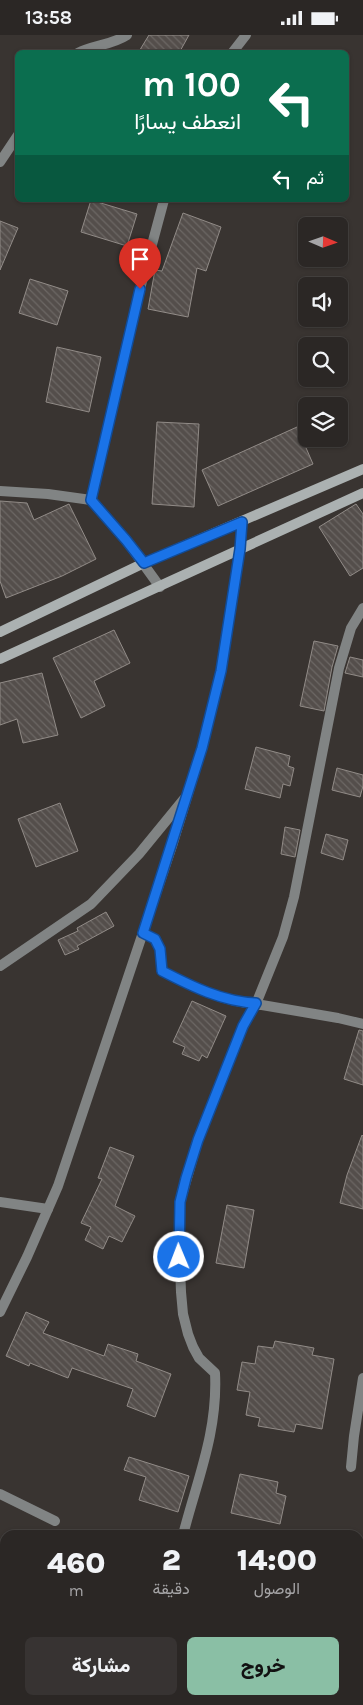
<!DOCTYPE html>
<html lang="ar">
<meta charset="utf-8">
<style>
body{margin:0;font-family:Karla,Vazirmatn,sans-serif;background:#373332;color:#f1f3f6;direction:rtl;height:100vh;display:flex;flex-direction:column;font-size:19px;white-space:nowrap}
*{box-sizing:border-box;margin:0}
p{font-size:16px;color:#a6a5a7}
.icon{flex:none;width:28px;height:28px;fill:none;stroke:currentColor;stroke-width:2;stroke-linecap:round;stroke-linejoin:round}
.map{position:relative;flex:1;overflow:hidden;direction:ltr}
.panel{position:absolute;left:0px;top:1495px;width:364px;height:175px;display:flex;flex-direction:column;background:#2b2725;border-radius:15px 15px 0 0;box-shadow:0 1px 4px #0004,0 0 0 1px #474442;direction:rtl}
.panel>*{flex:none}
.guide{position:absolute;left:15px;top:15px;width:334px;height:152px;border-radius:8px;box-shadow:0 1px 4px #0004,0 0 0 1px #474442;direction:rtl;background:#0b6e4f;color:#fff;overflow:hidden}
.needle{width:32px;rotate:92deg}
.tools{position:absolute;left:298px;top:182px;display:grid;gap:10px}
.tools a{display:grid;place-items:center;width:50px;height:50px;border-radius:8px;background:#2b2725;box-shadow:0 1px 4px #0004,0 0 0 1px #474442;font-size:25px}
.pin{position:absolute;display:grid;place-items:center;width:42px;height:42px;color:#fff;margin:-51px -21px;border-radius:50% 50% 50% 0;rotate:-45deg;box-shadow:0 0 5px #0007}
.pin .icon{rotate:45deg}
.me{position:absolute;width:55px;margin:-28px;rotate:359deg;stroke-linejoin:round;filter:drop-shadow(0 0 4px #0008)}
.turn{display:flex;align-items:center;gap:18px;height:105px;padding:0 25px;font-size:22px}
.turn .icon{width:65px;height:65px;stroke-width:2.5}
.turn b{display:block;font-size:35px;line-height:42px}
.then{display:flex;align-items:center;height:48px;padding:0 25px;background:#0003;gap:10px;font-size:19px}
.eta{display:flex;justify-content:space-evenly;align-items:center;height:85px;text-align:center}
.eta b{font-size:30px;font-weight:800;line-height:35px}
.primary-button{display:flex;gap:10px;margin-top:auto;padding:10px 25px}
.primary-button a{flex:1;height:58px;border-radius:8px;background:#8abfa5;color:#111;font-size:20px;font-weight:800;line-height:58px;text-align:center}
.primary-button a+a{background:#373332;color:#f1f3f6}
.status{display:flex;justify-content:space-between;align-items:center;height:35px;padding:0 25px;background:#2b2725;direction:ltr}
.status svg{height:14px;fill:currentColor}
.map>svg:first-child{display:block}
</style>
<div class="status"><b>13:58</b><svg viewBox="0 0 49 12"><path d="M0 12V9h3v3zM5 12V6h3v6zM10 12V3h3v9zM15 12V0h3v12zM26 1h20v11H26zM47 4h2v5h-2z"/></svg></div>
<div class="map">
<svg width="363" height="1670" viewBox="0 0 363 1670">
<defs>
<pattern id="building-back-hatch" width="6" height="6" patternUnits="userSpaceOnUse" patternTransform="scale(1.25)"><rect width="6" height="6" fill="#544e4b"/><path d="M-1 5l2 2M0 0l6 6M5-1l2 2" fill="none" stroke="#6c6764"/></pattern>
</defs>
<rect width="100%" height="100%" fill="#393431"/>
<g fill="url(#building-back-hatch)" stroke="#918b87">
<path d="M149,0H189L179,18H138Z"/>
<path d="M91,165L137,179L127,211L81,197Z"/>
<path d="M183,178L221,192L206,236L197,233L188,282L148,274L155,235L162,236Z"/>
<path d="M0,186L18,193L0,235Z"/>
<path d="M30,244L68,256L57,290L19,278Z"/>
<path d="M57,312L101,322L89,377L46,367Z"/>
<path d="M157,387L199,389L194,472L152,469Z"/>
<path d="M297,392L313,429L218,471L202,435Z"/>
<path d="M0,466L27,468L34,485L69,469L96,524L62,541L6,563L0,546Z"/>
<path d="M356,469L363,479V533L350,541L319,492Z"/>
<path d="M114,595L130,628L94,646L105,671L81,683L53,623Z"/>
<path d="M314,606L338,611L332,632L324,676L300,671Z"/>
<path d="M350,622L363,625V642L345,638Z"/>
<path d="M42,638L58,700L23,708L17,684L0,690V648Z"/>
<path d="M256,712L290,721L288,731L294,733L290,751L283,749L280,763L245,754Z"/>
<path d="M337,733L363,740V751L360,762L332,755Z"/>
<path d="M60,768L78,816L36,832L18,784Z"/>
<path d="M285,792L300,795L295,822L281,819Z"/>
<path d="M326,799L348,805L343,825L321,818Z"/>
<path d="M106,877L114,891L77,911L79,914L65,920L58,905L78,896L77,893Z"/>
<path d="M192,966L226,981L207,1023L202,1020L199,1026L182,1019L185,1012L173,1007Z"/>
<path d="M359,995L363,996V1050L344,1044Z"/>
<path d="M362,1100L363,1101V1174L340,1168L347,1140Z"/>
<path d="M110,1112L134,1121L115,1171L135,1181L122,1207L109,1201L103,1214L85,1205L91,1192L81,1188L102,1144L98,1143Z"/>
<path d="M227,1170L254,1175L244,1233L216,1228Z"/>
<path d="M26,1277L49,1287L43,1298L104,1321L108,1309L138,1319L136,1326L171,1339L155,1382L127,1371L133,1354L72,1333L68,1343L30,1328L29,1331L6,1321Z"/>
<path d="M275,1306L314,1313L312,1320L334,1324L322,1394L296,1389L294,1397L258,1391L260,1383L246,1380L250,1357L237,1355L242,1327L255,1329L258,1311L273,1313Z"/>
<path d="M129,1422L189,1441L178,1477L139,1465L146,1442L124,1435Z"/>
<path d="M240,1439L278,1447L276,1458L286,1461L280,1489L231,1478Z"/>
</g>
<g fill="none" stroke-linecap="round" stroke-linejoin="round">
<g stroke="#818484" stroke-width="10">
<path d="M78,18C93,10 112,10 127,0"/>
<path d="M232,18L246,0"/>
<path d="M0,127L18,100"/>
<path d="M0,456L48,459L91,465"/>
<path d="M160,552L126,505L91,465L140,254L164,165"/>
<path d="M143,898L155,904L160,914L162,936C191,951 223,967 256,969L283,902L294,862L339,633L351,593L363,573"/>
<path d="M0,931L91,869L139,819L184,764"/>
<path d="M0,1167L48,1174"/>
<path d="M0,1277L27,1222L58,1151L172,811L202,713L221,636L240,514L242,487"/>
<path d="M351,1432L354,1401L363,1343"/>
<path d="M0,1459L55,1486"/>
<path d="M183,1500C197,1445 218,1397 215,1338L199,1323L193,1312L188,1299L183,1279L181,1257L179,1204L180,1167L198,1105L243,991L256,969L338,983L363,989"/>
<path d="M181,1670L182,1665"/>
</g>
<g stroke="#abb1b1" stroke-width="10">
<path d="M0,597L144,528L363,434"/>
<path d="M0,624L363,458"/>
</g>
</g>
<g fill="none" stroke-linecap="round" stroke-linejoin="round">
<g stroke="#114b97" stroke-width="12">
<path id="route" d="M140,254L91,465L126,505L144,528L242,487L240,514L221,636L202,713L143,898L155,904L160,914L162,936C191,951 223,967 256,968L243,991L198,1105L186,1143L180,1167L179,1222"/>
</g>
<use href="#route" stroke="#1a73e8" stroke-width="9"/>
</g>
</svg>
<div class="tools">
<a><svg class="needle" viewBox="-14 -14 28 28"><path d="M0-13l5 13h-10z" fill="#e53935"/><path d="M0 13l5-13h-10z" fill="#a6a5a7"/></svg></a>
<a><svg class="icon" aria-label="sound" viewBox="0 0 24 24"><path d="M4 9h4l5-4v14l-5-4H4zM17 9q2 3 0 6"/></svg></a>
<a><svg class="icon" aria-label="search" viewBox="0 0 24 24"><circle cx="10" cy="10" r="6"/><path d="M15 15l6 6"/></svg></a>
<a><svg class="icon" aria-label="layers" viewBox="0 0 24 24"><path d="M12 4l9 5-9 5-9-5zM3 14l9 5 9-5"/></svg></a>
</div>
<div class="pin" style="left:140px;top:254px;background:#d93025"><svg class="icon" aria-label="arrive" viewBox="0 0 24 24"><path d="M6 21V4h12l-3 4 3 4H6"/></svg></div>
<svg class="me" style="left:179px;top:1222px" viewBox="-20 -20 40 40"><circle r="17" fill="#1a73e8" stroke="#fff" stroke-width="3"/><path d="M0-11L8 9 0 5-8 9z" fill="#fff"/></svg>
<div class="guide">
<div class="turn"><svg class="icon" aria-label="left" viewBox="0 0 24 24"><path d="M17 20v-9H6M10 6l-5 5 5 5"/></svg><div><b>100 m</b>انعطف يسارًا</div></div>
<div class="then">ثم<svg class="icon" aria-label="left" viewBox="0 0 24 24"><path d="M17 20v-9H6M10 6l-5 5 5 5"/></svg></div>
</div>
<section class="panel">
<div class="eta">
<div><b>14:00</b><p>الوصول</p></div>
<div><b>2</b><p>دقيقة</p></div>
<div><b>460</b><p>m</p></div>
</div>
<div class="primary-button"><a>خروج</a><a>مشاركة</a></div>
</section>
</div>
